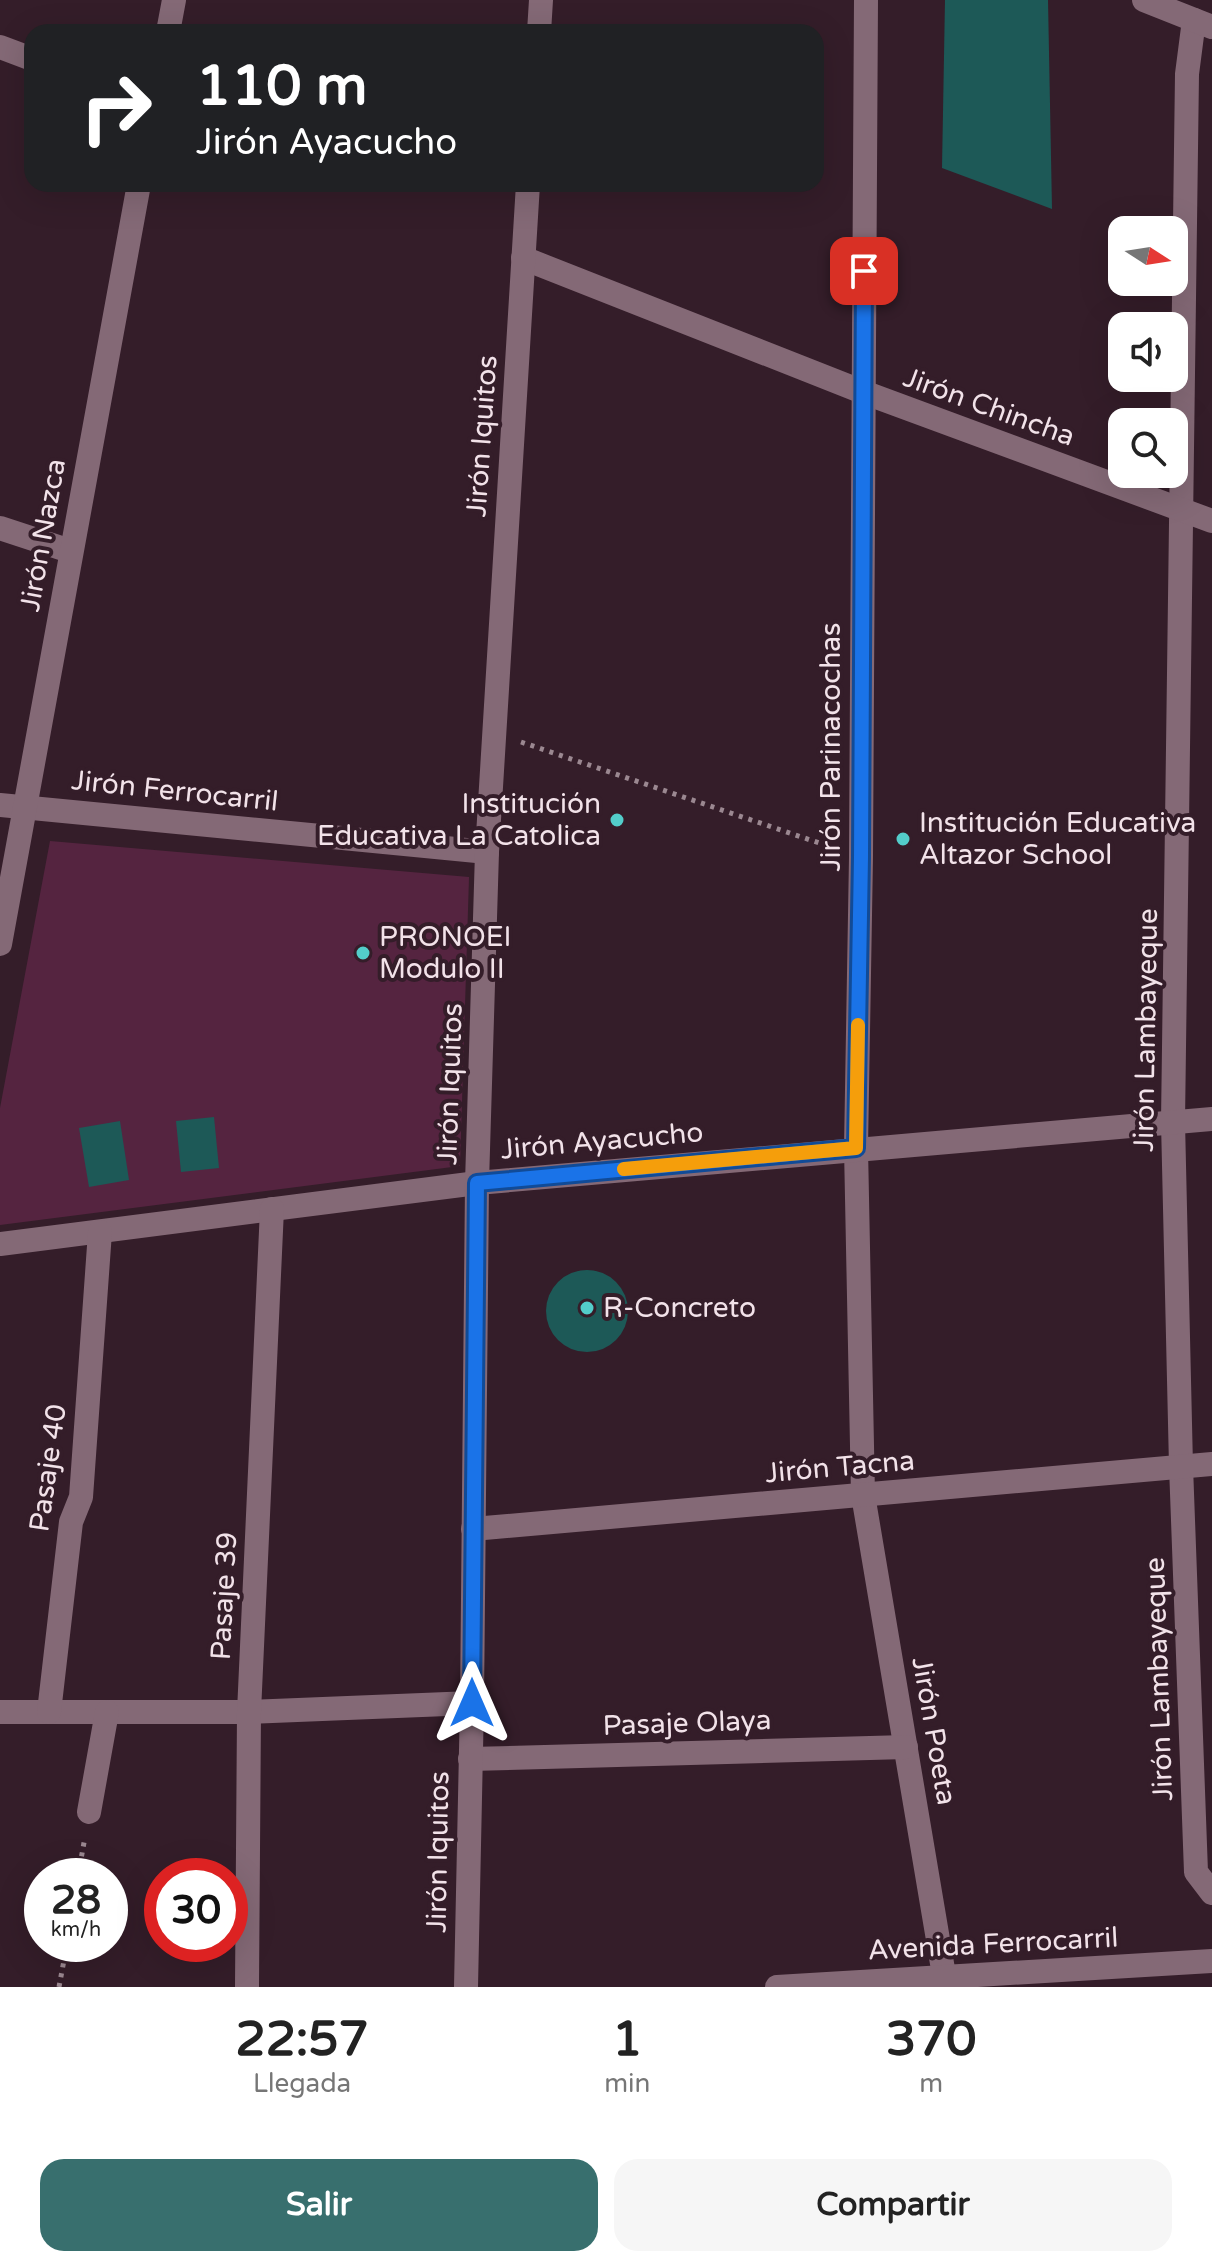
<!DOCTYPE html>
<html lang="es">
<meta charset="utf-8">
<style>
body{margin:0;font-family:"Varela Round",sans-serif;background:#f6f6f6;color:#222;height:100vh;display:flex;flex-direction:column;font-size:30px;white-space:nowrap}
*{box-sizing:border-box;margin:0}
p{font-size:26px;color:#767676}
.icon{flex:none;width:44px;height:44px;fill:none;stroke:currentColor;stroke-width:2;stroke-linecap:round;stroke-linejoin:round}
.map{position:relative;height:1987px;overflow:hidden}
.panel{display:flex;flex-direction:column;background:#fff;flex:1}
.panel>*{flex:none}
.guide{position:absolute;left:24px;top:24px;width:800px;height:168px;border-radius:24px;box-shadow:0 8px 32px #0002;background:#202124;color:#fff;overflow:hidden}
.needle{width:52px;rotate:102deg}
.controls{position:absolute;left:1108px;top:216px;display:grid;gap:16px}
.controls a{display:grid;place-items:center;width:80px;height:80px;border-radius:16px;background:#fff;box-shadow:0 8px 32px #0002;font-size:40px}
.speed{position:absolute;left:24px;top:1858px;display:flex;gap:16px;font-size:40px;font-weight:700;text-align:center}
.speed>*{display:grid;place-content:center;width:104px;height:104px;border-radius:50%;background:#fff;box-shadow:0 8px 32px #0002;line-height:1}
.speed small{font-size:20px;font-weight:400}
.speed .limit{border:12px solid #d22;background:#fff;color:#111}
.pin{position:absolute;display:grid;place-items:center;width:68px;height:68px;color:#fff;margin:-34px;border-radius:16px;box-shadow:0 4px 12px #0006}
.me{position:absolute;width:88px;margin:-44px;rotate:0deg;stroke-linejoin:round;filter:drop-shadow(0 0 6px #0008)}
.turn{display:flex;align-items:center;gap:28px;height:168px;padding:0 40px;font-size:36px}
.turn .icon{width:104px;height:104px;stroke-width:2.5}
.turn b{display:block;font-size:56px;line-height:68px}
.eta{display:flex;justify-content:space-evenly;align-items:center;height:136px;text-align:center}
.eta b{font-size:48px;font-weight:700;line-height:56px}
.action{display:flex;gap:16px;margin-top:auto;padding:16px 40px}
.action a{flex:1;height:92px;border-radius:24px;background:#386f6e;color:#fff;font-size:32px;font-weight:700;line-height:92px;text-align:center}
.action a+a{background:#f6f6f6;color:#222}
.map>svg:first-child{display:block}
</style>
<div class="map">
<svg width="1212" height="1987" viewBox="0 0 1212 1987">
<rect width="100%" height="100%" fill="#341d29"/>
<path fill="#552440" d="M50,841L469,877L460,1166L0,1225V1108Z"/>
<g fill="#1d5957">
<path d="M945,0H1048L1052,209L942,168Z"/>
<path d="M214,1117L219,1168L181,1172L176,1121Z"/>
<path d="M120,1121L129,1180L89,1187L79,1128Z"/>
<circle cx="587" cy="1311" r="41"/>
</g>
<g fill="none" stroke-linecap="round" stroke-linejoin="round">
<g stroke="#9b8891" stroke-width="5" stroke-dasharray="4 6" stroke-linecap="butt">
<path d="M521,742L834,848"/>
<path d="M78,1876L85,1837"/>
<path d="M59,1987L67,1944"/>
</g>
<g stroke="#846976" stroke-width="24">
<path d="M866,0L861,857L856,1148L863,1495L946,1987"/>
<path d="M1194,20L1187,74L1173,1122L1181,1466L1196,1872L1212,1893"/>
<path d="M168,32L174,0"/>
<path d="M539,32L541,0"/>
<path d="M0,47L32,59"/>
<path d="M523,258L863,392L1212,521"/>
<path d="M0,528L70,551"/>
<path d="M0,805L487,852"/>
<path d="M0,944L139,184"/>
<path d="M0,1244L477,1183L1212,1119"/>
<path d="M473,1529L1212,1464"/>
<path d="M0,1712H249L472,1703"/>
<path d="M49,1712L71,1522L81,1497L100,1232"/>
<path d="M470,1759L906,1747"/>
<path d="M89,1812L107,1712"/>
<path d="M247,1987L249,1712L272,1209"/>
<path d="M466,1987L472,1703L477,1183L487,852L528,184"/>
</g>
<g stroke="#846976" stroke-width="24">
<path d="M1144,0L1212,27"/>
<path d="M777,1987L1212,1961"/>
</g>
</g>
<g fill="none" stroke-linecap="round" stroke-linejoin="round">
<g stroke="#114b97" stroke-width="20">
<path id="route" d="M472,1703L477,1183L856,1148L861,857L864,271"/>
</g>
<use href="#route" stroke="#1a73e8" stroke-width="14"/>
<path stroke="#f59e0b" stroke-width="14" d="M624,1169L856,1148L858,1025"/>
</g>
<g fill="#53cdca" stroke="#341d29" stroke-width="3">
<circle cx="617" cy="820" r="8"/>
<circle cx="903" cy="839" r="8"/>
<circle cx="363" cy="953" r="8"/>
<circle cx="587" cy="1308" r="8"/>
</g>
<g text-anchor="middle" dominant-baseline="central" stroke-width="8" stroke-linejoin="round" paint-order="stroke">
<g font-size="28" fill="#f2e2e9" stroke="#341d29">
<text transform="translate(989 407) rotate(20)">Jirón Chincha</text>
<text transform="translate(482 436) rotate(-86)">Jirón Iquitos</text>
<text transform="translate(43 535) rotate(-80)">Jirón Nazca</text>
<text transform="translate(831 747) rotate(-90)">Jirón Parinacochas</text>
<text transform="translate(175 791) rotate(6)">Jirón Ferrocarril</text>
<text transform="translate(1146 1030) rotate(-89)">Jirón Lambayeque</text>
<text transform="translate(450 1084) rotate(-88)">Jirón Iquitos</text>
<text transform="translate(602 1141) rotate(-5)">Jirón Ayacucho</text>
<text transform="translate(840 1467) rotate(-5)">Jirón Tacna</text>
<text transform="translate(48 1468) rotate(-82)">Pasaje 40</text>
<text transform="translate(224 1596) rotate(-87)">Pasaje 39</text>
<text transform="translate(1159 1679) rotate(-92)">Jirón Lambayeque</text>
<text transform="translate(687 1723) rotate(-2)">Pasaje Olaya</text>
<text transform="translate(934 1731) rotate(80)">Jirón Poeta</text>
<text transform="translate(438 1852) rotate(-89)">Jirón Iquitos</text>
<text transform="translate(993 1944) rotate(-3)">Avenida Ferrocarril</text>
</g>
<g font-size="28" fill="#f2e2e9" stroke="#341d29" text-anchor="start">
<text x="601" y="804" text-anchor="end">Institución<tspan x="601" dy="32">Educativa La Catolica</tspan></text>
<text x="919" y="823">Institución Educativa<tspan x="919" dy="32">Altazor School</tspan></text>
<text x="379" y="937">PRONOEI<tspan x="379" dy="32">Modulo II</tspan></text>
<text x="603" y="1308">R-Concreto</text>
</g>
</g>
</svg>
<div class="controls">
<a><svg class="needle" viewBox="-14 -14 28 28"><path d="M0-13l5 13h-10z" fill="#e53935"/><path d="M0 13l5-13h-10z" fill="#767676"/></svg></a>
<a><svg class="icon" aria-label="sound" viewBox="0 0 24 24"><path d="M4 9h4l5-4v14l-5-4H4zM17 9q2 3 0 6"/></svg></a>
<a><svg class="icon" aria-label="search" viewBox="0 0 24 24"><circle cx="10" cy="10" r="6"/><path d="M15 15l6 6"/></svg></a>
</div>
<div class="speed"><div>28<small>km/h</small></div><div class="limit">30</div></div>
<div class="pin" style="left:864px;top:271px;background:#d93025"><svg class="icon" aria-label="arrive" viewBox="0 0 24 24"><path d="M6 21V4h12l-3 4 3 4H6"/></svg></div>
<svg class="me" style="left:472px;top:1703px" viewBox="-20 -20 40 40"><path d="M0-17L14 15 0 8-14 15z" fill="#1a73e8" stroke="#fff" stroke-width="4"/></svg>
<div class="guide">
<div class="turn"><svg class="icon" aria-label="right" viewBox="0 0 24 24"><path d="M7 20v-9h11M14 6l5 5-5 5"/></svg><div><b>110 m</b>Jirón Ayacucho</div></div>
</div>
</div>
<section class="panel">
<div class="eta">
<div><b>22:57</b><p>Llegada</p></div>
<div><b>1</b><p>min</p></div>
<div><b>370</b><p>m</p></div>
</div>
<div class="action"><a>Salir</a><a>Compartir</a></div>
</section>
